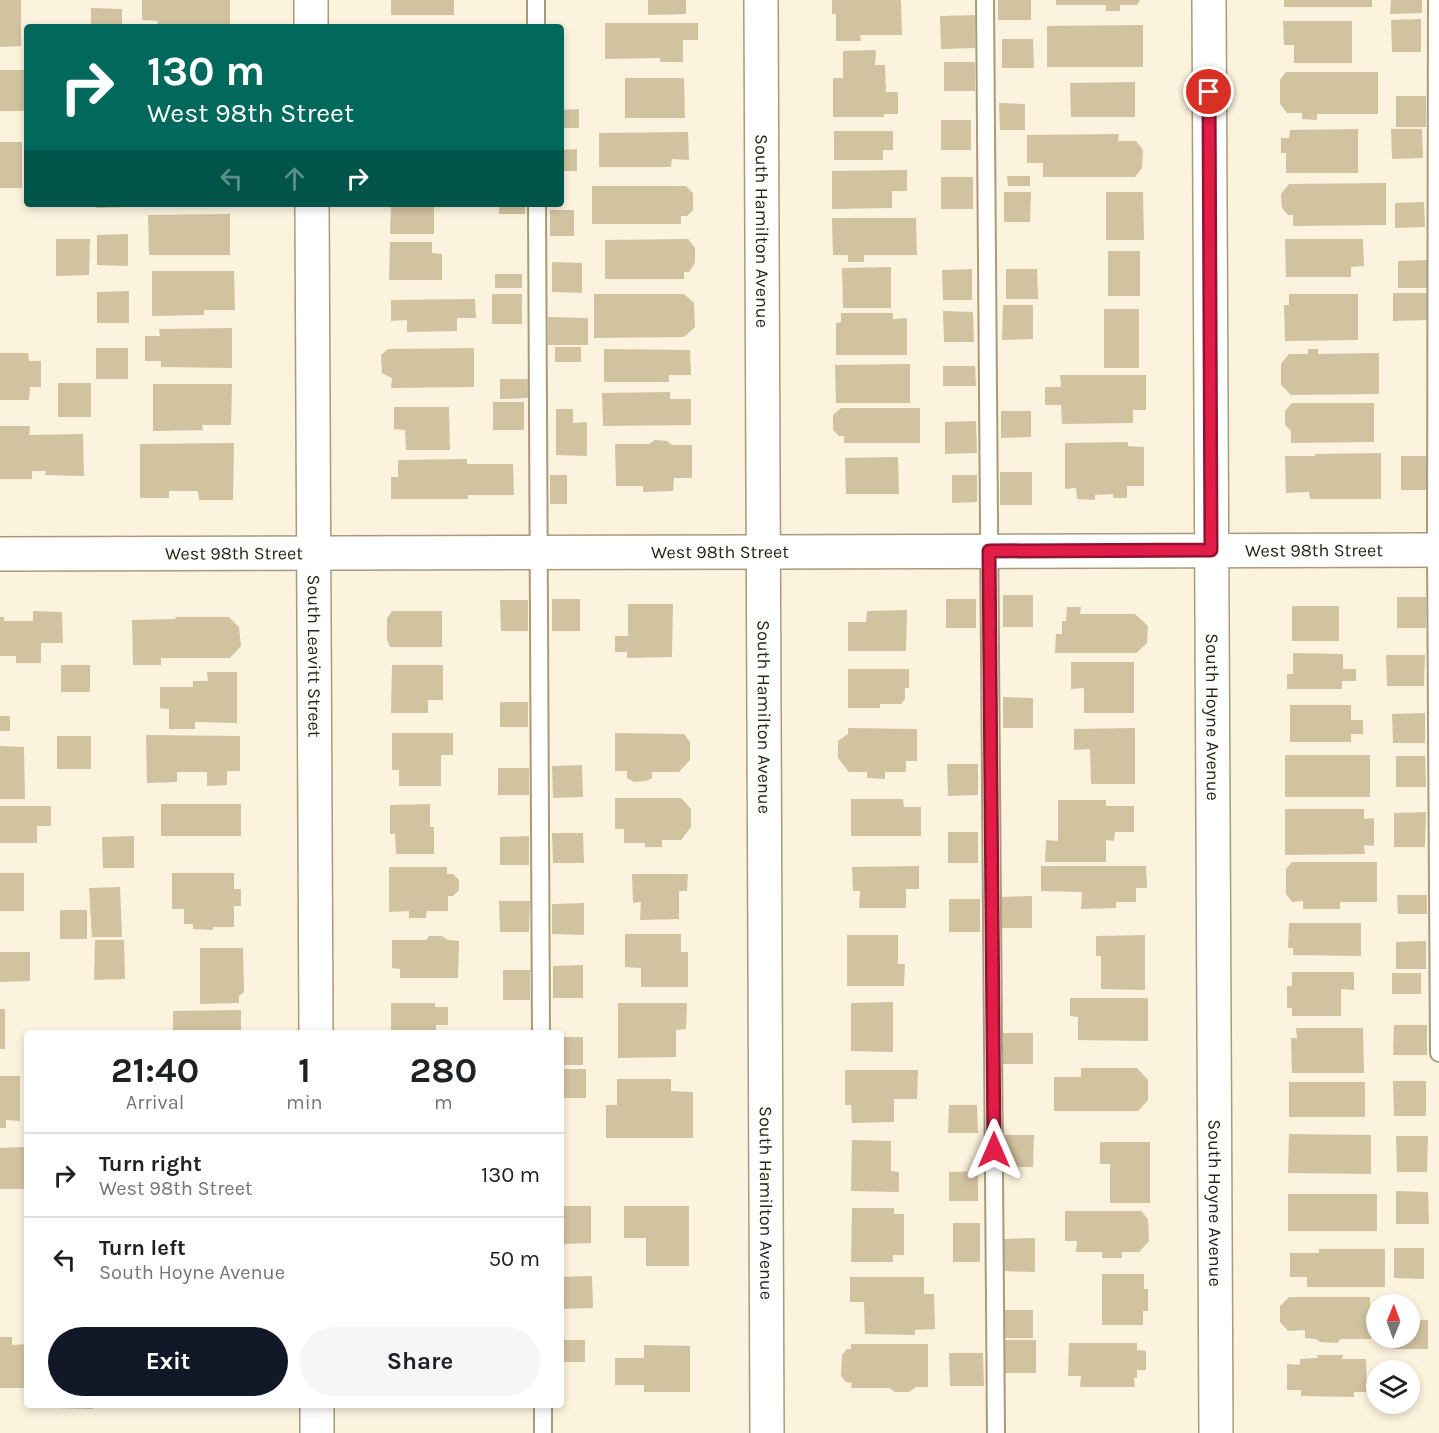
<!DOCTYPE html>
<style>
body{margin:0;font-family:Karla,sans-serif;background:#f6f6f6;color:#202124;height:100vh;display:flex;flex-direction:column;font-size:22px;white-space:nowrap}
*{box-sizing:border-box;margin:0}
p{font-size:20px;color:#757577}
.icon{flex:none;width:33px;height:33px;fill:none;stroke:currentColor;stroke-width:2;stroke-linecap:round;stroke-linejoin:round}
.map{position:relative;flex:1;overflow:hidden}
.panel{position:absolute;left:24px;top:1030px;width:540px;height:378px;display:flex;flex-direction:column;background:#fff;border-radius:6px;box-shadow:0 3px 9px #0003}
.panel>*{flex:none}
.top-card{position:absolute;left:24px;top:24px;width:540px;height:183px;border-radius:6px;box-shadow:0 3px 9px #0003;background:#00695c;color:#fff;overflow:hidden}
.needle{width:39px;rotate:1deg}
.controls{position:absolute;left:1366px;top:1294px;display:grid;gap:12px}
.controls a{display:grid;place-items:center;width:54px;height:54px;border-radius:50%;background:#fff;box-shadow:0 3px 9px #0003;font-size:30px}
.pin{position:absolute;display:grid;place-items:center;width:51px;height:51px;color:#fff;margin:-26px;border:3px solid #fff;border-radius:50%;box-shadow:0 2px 6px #0007}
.me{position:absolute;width:66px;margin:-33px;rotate:0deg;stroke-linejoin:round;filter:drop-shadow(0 0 4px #0008)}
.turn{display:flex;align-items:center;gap:21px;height:126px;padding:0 24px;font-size:27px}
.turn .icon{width:78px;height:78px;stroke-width:2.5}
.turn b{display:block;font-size:42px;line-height:51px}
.lanes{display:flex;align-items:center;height:57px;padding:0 24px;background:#0003;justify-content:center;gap:30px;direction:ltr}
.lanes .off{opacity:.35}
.eta{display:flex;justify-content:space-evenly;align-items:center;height:102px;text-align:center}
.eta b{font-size:36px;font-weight:700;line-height:42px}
.button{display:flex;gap:12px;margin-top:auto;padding:12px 24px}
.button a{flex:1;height:69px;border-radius:36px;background:#111827;color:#fff;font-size:24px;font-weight:700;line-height:69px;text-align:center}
.button a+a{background:#f6f6f6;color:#202124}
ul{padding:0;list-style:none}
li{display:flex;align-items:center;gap:18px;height:84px;padding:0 24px;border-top:2px solid #e0e0e0}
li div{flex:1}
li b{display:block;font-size:22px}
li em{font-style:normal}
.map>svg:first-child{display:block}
</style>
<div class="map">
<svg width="1439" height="1433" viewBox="0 0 1439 1433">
<rect width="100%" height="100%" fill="#fcf3de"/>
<g fill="#d1c2a0">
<path d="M0,0H21V46L0,47Z"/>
<path d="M142,0H230V27H157L158,21L142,20Z"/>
<rect x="391" y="0" width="63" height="15"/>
<path d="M648,0H686V14L648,15Z"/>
<path d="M832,0H901L902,35H860L861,41H836V14H832Z"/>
<rect x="998" y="0" width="33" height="20"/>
<path d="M1056,0H1140L1137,5H1120V11H1106V5H1056Z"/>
<rect x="1284" y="0" width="88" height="7"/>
<path d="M1391,0H1422V13L1390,14Z"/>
<path d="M91,8L122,9V27H91Z"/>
<path d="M975,15V48L941,49L940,16Z"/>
<path d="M1421,19V52H1392L1391,20Z"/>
<path d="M1283,21H1352V63H1294V45H1284Z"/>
<path d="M605,23H698V40H683V62H660V58L605,59Z"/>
<path d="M526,24V27H494V25Z"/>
<path d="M1143,25V67H1047V26Z"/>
<path d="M1002,39H1033L1034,68H1002Z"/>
<path d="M876,50L875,65H885L886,92H898V114H884V117H833V78H843V51Z"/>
<rect x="944" y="62" width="31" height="29"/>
<path d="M0,70H26L27,102H25V111H0Z"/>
<path d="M1286,72H1378V114H1317V120L1302,119V113H1287L1280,104V80Z"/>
<path d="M625,78H684L685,118H625Z"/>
<path d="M1135,82V117H1071L1070,83Z"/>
<rect x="1396" y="96" width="30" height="31"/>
<path d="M999,103L1025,104V130H1000Z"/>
<path d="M579,109V128H561V110Z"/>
<rect x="941" y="120" width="30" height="30"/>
<path d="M1358,129V173H1286V153H1281V138H1289L1290,130Z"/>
<path d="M1391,129H1422L1423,158L1392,159Z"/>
<path d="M834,131H893V150H883V160H834Z"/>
<path d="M688,132L689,160L672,159L671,167H599V133Z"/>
<path d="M1119,134L1118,141H1136L1143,150L1142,168L1135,177H1043V163H1027V135Z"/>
<rect x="0" y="142" width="22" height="46"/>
<path d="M577,149V171H561V150Z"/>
<path d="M907,170V191H892V208L832,209V171Z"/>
<path d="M1007,176H1030V186H1008Z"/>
<rect x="941" y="177" width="32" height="32"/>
<path d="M1386,183V225L1293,226V215H1288L1282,208L1281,194L1289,184Z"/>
<path d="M592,186H686L693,193V210L687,216H681V224H592Z"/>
<path d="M1004,192H1031L1030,222H1004Z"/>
<path d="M1106,192H1143L1144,240H1106Z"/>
<path d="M1424,202L1425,227L1395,228V203Z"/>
<path d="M96,204H127V207L96,208Z"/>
<path d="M391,204H434V234H390Z"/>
<rect x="499" y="204" width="26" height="10"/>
<rect x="550" y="210" width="24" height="26"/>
<path d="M230,214V255H149L148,215Z"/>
<path d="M832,218H916L917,255H864V262H848V255H833Z"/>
<path d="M128,234V266L97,265V235Z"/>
<path d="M56,239H90L89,275L56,276Z"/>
<path d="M688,239L695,248V263L689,272H684V279H605V240Z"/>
<path d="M1285,239H1363L1364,266L1351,267V277H1286Z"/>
<path d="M390,242H432V253L442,254V280H389Z"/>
<rect x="1108" y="251" width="32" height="45"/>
<path d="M1429,260V288H1398V261Z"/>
<path d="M552,262L582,263V293L552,292Z"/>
<path d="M891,267V308H843L842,268Z"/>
<path d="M972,269V300H943L942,270Z"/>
<path d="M1006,269H1037L1038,299H1006Z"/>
<path d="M152,271H234L235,310H204V315L152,316Z"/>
<rect x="495" y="274" width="27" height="14"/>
<path d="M129,291V323H97V292Z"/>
<path d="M1393,293H1429V320L1393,321Z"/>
<rect x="492" y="294" width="30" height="30"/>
<path d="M594,294H684L694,303L695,327L684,337L594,338Z"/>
<path d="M1289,294H1358V340L1285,341L1284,305H1289Z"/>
<path d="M475,299L476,318H457V331L407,332V320L391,321V300Z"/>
<path d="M1003,305H1033V339L1002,340Z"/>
<rect x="1104" y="309" width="35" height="59"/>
<path d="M943,311L973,312L974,342H944Z"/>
<path d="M841,313H893V319L907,318V355H836V323L841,322Z"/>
<path d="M548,317L588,318V345H548Z"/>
<path d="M232,328V368L161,367V361H145V336H160L159,329Z"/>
<rect x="555" y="347" width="26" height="15"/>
<rect x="96" y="348" width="32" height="31"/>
<path d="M474,348V387L391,388L392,378L382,373L381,355L388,349Z"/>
<path d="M604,349L690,350L691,375H669V382H604Z"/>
<path d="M1308,349H1318V354L1379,353V394L1291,395L1281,385V364L1289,354H1308Z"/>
<path d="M0,353H28L29,361H41V387H30L29,400H0Z"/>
<path d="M910,364V403H836L835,365Z"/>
<path d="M943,366H975L976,386H943Z"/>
<path d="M1060,375H1146V410H1133V423L1062,424L1061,405H1045V387H1061Z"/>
<path d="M500,379H528V398L500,399Z"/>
<rect x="58" y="383" width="33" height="34"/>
<path d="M153,384H232L231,425H202L203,430L153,431Z"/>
<path d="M670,392V399H691V425L603,426L602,393Z"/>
<rect x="493" y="402" width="31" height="28"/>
<path d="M1292,403H1374V442L1291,443V431L1285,425V411Z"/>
<path d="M394,407H449L450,450H406L405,430L394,429Z"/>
<path d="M841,408H920V443H844V436H839L833,430V415Z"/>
<path d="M556,409H573V423L587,422V456L556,455Z"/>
<path d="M1001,411H1031V437L1001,438Z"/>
<path d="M976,421L977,453L945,454V422Z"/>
<path d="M0,426H30L29,435L83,434L84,476L45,475L46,471H32V479H0Z"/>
<path d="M655,440L667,441L672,445H692V478H674L673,491L643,492V486H616L615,444H649Z"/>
<path d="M1128,442V446L1144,447V486H1127V498H1113V494L1095,495V500L1077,499L1076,488L1065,489V443Z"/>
<path d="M234,443L233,500H199L198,491H169V498H140V444Z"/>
<path d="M1381,453V499H1310L1309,492L1286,493L1285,456H1315V454Z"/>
<rect x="1401" y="456" width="27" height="34"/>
<path d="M898,457L899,494H846L845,458Z"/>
<path d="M467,459V464H513L514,495H468V499H391V477H398V460Z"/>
<rect x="1000" y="472" width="32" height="33"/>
<rect x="550" y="475" width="17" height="29"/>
<path d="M952,475H977V502L952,503Z"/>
<rect x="1003" y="595" width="30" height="32"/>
<rect x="1397" y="597" width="29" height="31"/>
<rect x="552" y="599" width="28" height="32"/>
<rect x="946" y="599" width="30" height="29"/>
<path d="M500,600H528V631H501Z"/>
<path d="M628,604H673L672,657L627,658V652H615V636H628Z"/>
<rect x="1292" y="606" width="47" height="35"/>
<path d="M1067,607H1081L1080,614H1135L1148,626L1147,643L1136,653H1055L1056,634H1062V621H1066Z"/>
<path d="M907,610L906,651H848V622H866L867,611Z"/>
<path d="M33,611L62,612L63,643H41V663H16V656H0V617H4V621H33Z"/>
<path d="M392,611H442V647H390L387,640V618Z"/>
<path d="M175,617H229L239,627L241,646L230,658H161V665H133L132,620L176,619Z"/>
<path d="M1293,653L1343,654V669H1356V681H1342V689H1287V674H1293Z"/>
<path d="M1386,655H1425L1424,686H1387Z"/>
<path d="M1071,662H1134V713H1084V688L1071,689Z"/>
<rect x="61" y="665" width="29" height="27"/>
<path d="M392,665H443V700H428V713H391Z"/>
<path d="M848,669H909V688H905V699L901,704H880V708H848Z"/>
<path d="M207,672H237V723L195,722V729H169V709L160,708V687H193V681H208Z"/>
<path d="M1003,697L1033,698V728H1003Z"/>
<rect x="500" y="702" width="28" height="25"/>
<path d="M1290,705H1351V720H1363V734H1351V742H1290Z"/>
<path d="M1425,713V743H1393L1392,714Z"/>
<rect x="0" y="716" width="10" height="15"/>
<path d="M848,728L917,729V761H906V772H885V779L867,778V772H849L838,758V741L848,734Z"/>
<path d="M1135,728V784H1091L1090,749L1074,750V729Z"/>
<path d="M392,733H453V755H441V786H399V770H392Z"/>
<path d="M615,733L684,734L690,742V760L679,772H652V778L646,781L634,782L627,778V771H615Z"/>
<path d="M146,735L240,736V771H227V785L207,786V772H177V782L147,783Z"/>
<rect x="57" y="736" width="34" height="33"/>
<path d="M0,746L24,747L25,799H0Z"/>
<rect x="1285" y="755" width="85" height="42"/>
<path d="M1396,756H1425L1426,787H1396Z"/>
<path d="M947,764H978V795L948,796Z"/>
<path d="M582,765L583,797L553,798L552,766Z"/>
<rect x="498" y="768" width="31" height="27"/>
<path d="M615,798H681L691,809V827L681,840H662V847H645V843H624V829H615Z"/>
<path d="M851,799H903L904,807H921V836H851Z"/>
<path d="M1058,800H1106V806H1134V832H1115L1114,841L1106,840V862H1045L1046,840L1058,841Z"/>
<rect x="161" y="804" width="80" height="32"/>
<path d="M430,804V827H434V854H396L395,834H390V805Z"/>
<path d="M0,806H51V826H37V843H0Z"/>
<path d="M1285,809H1364V819L1374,818V846L1364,845L1365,854L1285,855Z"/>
<path d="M1426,812L1425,847H1394V813Z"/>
<rect x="948" y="832" width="30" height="31"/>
<path d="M552,833H583L584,863H553Z"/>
<path d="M134,836V868H103L102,837Z"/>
<path d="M529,836V865H500V837Z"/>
<path d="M1292,862H1377V902H1340V909H1303V901L1292,902L1286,894V869Z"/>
<path d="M919,866V889H906V908H859L860,891H853L852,867Z"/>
<path d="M1041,866H1146L1147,888H1136V902H1116V908L1081,909L1082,892L1041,891Z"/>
<path d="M389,867H447V874H453L459,880V890L453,896H448V911H427L426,918H409V911L389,912Z"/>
<rect x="0" y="873" width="24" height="38"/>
<path d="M172,873H234V889H241V906H234V927H213V930L193,929V924H184V909H172Z"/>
<path d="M632,874H688L687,891H679V919L640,920L641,902L633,903Z"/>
<path d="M120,887L122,937H92L89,888Z"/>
<path d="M1397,895H1427V914H1398Z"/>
<path d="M1032,896V928H1002L1001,897Z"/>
<rect x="949" y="899" width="31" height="33"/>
<path d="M499,901H530L529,932H500Z"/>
<path d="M584,903V935L552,934V904Z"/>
<rect x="60" y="910" width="27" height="29"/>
<path d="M1289,923H1361V956L1293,955V948H1288Z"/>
<path d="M625,934H681V952H688V987H641V968L625,967Z"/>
<path d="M847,935H898V964H905L904,986H847Z"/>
<path d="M1145,935V990L1101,989V956H1096V936Z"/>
<path d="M429,936H442L448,940L459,941L458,978H400V969L392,968V940H426Z"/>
<path d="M95,940H124L125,979L94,980Z"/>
<path d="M1426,941V969H1396V942Z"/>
<path d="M200,948H243L244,992L239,996V1003L200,1004Z"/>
<path d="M0,952H30V981L0,982Z"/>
<path d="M583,965V998H553V966Z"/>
<rect x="503" y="970" width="27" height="30"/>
<path d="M1292,972H1354V990L1341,989V1016H1292V1008H1287V986H1292Z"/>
<rect x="1392" y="973" width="29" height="21"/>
<path d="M1070,998H1148V1041L1078,1040V1017L1070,1016Z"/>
<path d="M893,1002V1052L851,1051V1003Z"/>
<path d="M391,1003H435V1007H448V1025H436V1034H391Z"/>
<path d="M618,1003H687L686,1029L676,1030V1057L618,1058Z"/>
<rect x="0" y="1009" width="5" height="40"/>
<path d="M241,1010V1034H163L162,1030H173V1011Z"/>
<path d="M1394,1025H1427V1055H1393Z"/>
<path d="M1296,1028H1363L1364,1073H1292L1291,1038H1297Z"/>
<rect x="1002" y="1033" width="31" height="31"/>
<rect x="561" y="1037" width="22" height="28"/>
<path d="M1081,1068H1137L1148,1080V1100L1138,1111H1054V1077H1081Z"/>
<rect x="561" y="1069" width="25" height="29"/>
<path d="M845,1070H918L917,1099H894V1122L852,1123L851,1105H845Z"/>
<path d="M0,1076H20V1121L6,1120V1128H0Z"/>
<path d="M617,1079H671V1091L693,1092V1138H606V1105H617Z"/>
<path d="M1393,1081H1426V1116H1394Z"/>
<rect x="1289" y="1082" width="76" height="35"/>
<path d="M949,1105H977L978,1133H948Z"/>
<path d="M1289,1134L1371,1135V1174L1288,1173Z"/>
<path d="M1002,1135H1034L1033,1167H1003Z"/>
<path d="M1396,1136H1428L1427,1172H1397Z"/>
<path d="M852,1140L891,1141V1171L899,1172V1192L851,1191Z"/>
<path d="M1100,1142H1150V1203H1110V1164H1100Z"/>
<path d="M25,1147L24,1189H0V1148Z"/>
<path d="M978,1171V1201H949V1172Z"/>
<path d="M1396,1191L1428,1192L1429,1224H1396Z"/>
<rect x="1288" y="1194" width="89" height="37"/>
<path d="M561,1206H591V1243L561,1244Z"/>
<path d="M624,1206H689V1266H646V1238H624Z"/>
<path d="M852,1208H894V1214H904V1255H893V1262H851Z"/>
<path d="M1065,1211H1141L1148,1219L1149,1241L1139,1252H1122V1258H1102V1252H1076L1077,1241H1065Z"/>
<rect x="953" y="1223" width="27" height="39"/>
<path d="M1035,1238V1272L1004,1271L1003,1239Z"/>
<path d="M1394,1248H1424V1279L1394,1278Z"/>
<path d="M1319,1249H1385V1287H1307V1277H1290V1253H1319Z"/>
<path d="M1102,1274H1144V1289H1148V1311H1143V1325H1102Z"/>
<path d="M592,1276L593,1308L561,1309V1277Z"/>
<path d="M850,1277H924V1294H934L935,1329L915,1330V1335L865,1334L864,1302H850Z"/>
<path d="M1289,1297H1370L1371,1339H1341L1337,1343L1320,1342L1316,1339L1305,1338V1330L1288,1331L1280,1322V1306Z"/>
<rect x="1005" y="1310" width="28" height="28"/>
<path d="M1410,1320H1428V1349H1394V1338H1410Z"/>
<path d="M0,1337H12V1345L27,1344V1388H0Z"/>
<rect x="562" y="1340" width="23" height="22"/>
<rect x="1004" y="1340" width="32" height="33"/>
<path d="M1069,1343H1137V1350L1146,1351V1370H1137V1378H1134L1135,1387H1080L1081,1376H1068Z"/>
<path d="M851,1344H928V1387H916L909,1392H895L890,1388H851L852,1383L846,1382L841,1376L842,1355L847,1349H851Z"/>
<path d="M644,1345L690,1346V1392H644V1385H615V1358H644Z"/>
<path d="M949,1353H983L984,1386H950Z"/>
<path d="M1317,1355H1343L1342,1359H1366L1367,1392H1354V1397L1301,1396V1390H1287V1364L1300,1365V1359L1318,1358Z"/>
<path d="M57,1406H93V1409L57,1408Z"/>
</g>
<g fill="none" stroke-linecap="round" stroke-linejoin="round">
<g stroke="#a99b7a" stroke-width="20">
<g id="service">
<path d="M536,0V27"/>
<path d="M985,0L996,1433"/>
<path d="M1437,0L1436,550L1439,1053"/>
<path d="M537,204L541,1034"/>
<path d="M543,1406V1433"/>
</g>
</g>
<g stroke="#a99b7a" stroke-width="36">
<g id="minor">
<path d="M311,0V27"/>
<path id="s1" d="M761,0L767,1433"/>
<path id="s2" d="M1209,0L1216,1433"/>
<path id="s3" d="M312,204L316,1034"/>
<path id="s4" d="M0,554L1439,550"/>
<path d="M317,1406V1433"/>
</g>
</g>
<use href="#service" stroke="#fff" stroke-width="16"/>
<use href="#minor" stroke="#fff" stroke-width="33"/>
</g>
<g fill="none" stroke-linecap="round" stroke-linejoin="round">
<g stroke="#92132f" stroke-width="15">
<path id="route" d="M994,1150L989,551L1211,550L1209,92"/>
</g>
<use href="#route" stroke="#e11d48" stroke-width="10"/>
</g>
<g text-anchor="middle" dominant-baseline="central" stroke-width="4.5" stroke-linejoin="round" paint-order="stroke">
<g font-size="18" fill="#2a2417" stroke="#fff">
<text stroke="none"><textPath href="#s1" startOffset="231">South Hamilton Avenue</textPath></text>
<text stroke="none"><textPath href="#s4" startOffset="1314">West 98th Street</textPath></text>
<text stroke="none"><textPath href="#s4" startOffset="720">West 98th Street</textPath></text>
<text stroke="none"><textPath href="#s4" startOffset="234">West 98th Street</textPath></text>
<text stroke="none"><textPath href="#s3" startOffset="452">South Leavitt Street</textPath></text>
<text stroke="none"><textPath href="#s1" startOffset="717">South Hamilton Avenue</textPath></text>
<text stroke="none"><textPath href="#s2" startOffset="717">South Hoyne Avenue</textPath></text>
<text stroke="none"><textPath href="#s1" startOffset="1203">South Hamilton Avenue</textPath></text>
<text stroke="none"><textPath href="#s2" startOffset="1203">South Hoyne Avenue</textPath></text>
</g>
</g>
</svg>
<div class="controls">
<a><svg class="needle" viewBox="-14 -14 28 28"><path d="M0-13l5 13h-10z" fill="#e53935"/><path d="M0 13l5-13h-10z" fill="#757577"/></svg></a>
<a><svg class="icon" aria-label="layers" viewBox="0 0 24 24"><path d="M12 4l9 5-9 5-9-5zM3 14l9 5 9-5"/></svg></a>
</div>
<div class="pin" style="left:1209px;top:92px;background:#d93025"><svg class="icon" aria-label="arrive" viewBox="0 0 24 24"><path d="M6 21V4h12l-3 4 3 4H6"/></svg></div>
<svg class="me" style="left:994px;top:1150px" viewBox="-20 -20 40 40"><path d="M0-17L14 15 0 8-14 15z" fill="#e11d48" stroke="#fff" stroke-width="4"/></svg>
<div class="top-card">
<div class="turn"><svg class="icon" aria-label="right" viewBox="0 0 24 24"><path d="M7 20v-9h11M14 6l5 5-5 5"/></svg><div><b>130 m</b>West 98th Street</div></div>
<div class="lanes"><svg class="icon off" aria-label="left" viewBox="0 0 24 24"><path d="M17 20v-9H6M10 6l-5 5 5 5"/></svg><svg class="icon off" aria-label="ahead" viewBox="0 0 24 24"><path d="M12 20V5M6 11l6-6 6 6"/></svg><svg class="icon" aria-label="right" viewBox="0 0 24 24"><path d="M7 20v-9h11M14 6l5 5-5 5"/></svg></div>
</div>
<section class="panel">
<div class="eta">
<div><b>21:40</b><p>Arrival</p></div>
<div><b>1</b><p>min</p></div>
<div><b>280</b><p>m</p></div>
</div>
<ul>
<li><svg class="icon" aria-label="right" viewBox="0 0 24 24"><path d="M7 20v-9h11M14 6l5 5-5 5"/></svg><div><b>Turn right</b><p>West 98th Street</p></div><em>130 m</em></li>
<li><svg class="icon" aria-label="left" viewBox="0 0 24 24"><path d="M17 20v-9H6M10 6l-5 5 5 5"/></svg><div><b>Turn left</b><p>South Hoyne Avenue</p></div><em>50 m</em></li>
</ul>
<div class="button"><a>Exit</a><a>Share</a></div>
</section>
</div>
